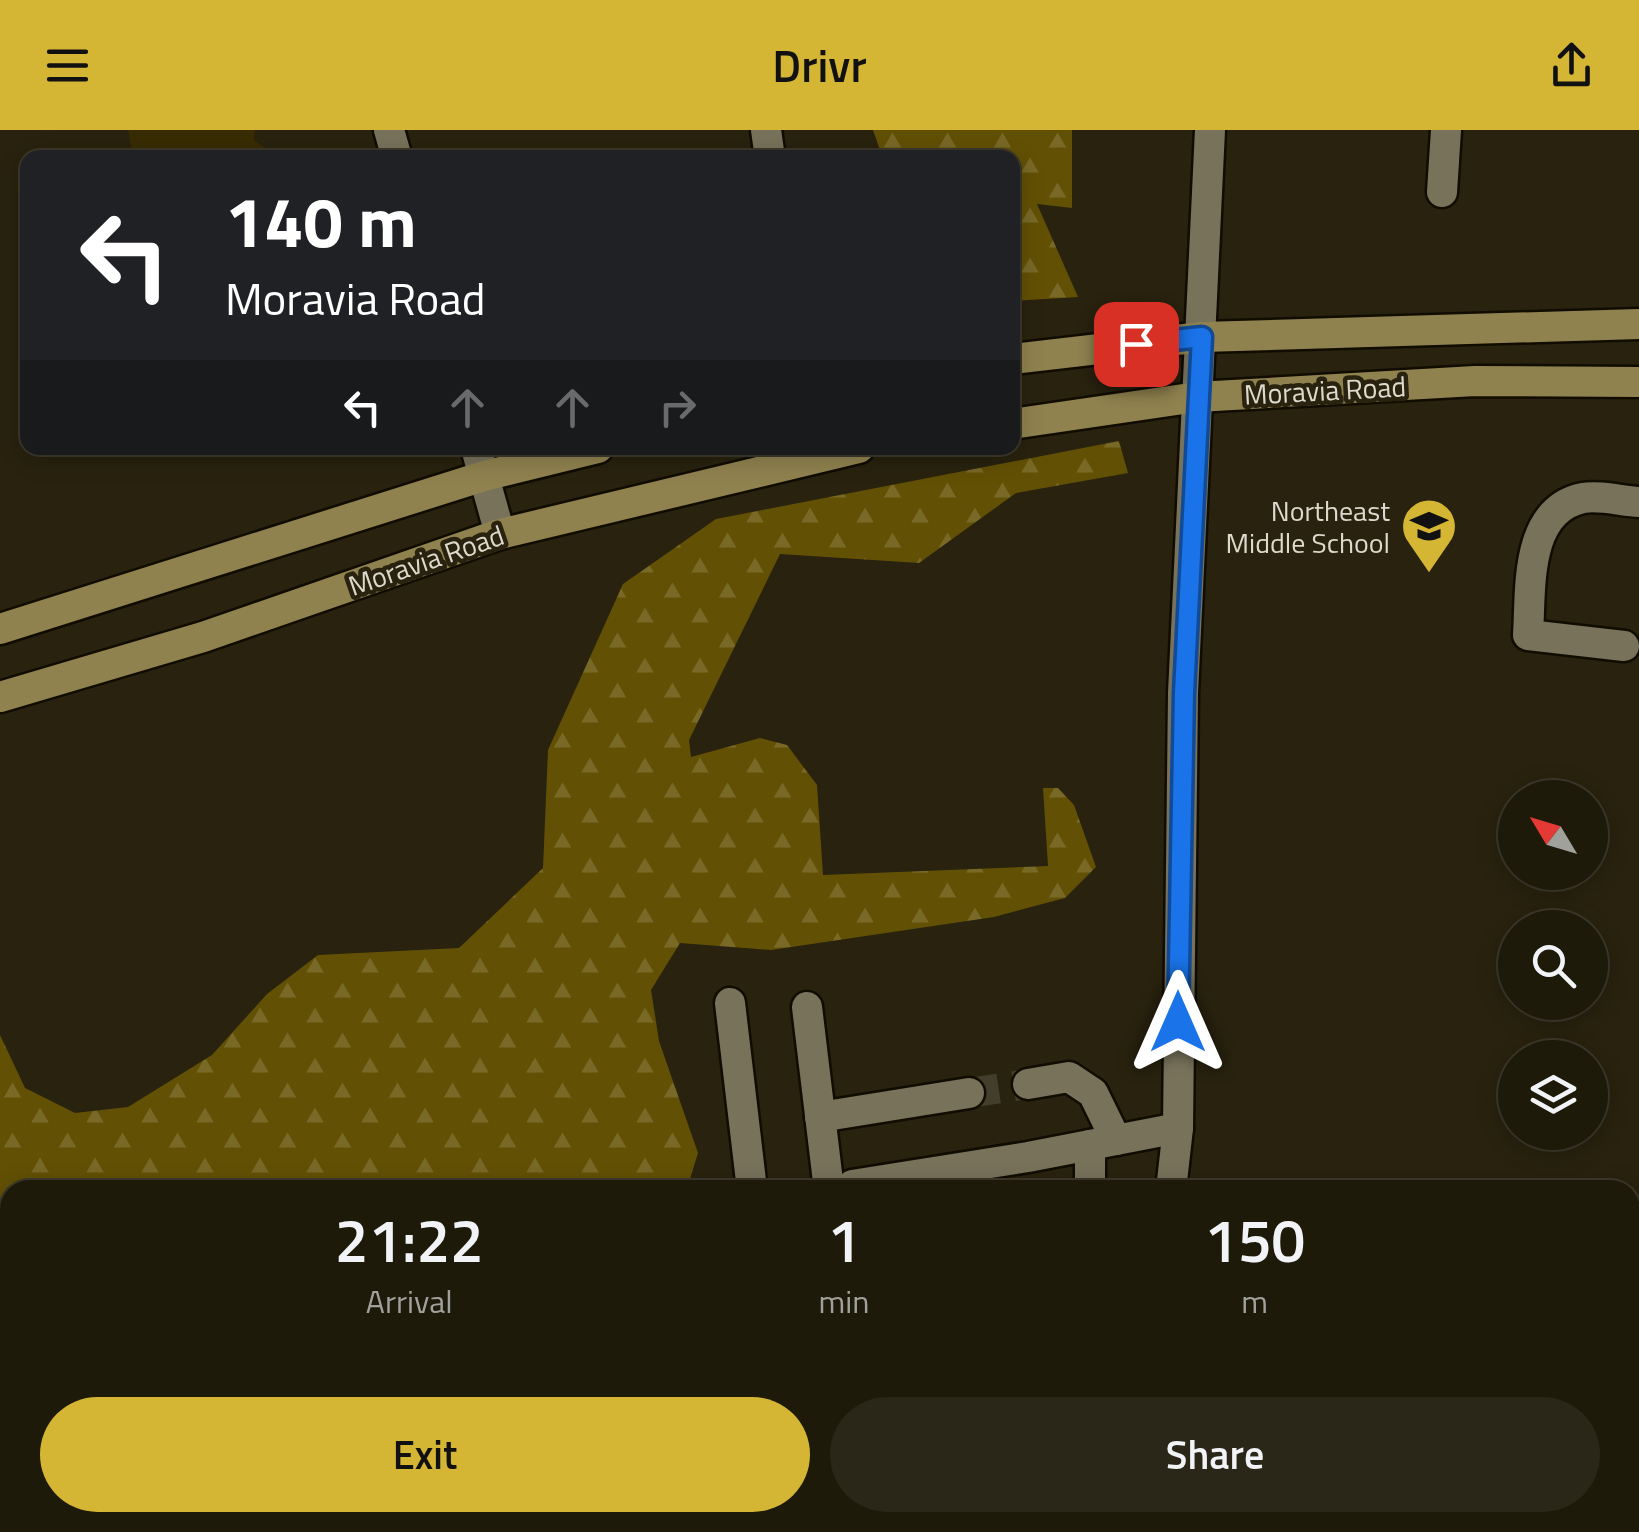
<!DOCTYPE html>
<style>
body{margin:0;font-family:"Titillium Web",sans-serif;background:#2b2718;color:#f1f3f6;height:100vh;display:flex;flex-direction:column;font-size:38px;white-space:nowrap}
*{box-sizing:border-box;margin:0}
p{font-size:32px;color:#a1a19c}
.icon{flex:none;width:55px;height:55px;fill:none;stroke:currentColor;stroke-width:2;stroke-linecap:round;stroke-linejoin:round}
.map{position:relative;flex:1;overflow:hidden}
.drawer{position:absolute;left:0px;top:1050px;width:1640px;height:352px;display:flex;flex-direction:column;background:#1e1a0a;border-radius:30px 30px 0 0;box-shadow:0 5px 25px #0003,0 0 0 2px #3c382b}
.drawer>*{flex:none}
.top-card{position:absolute;left:20px;top:20px;width:1000px;height:305px;border-radius:20px;box-shadow:0 5px 25px #0003,0 0 0 2px #3c382b;background:#202124;color:#fff;overflow:hidden}
.needle{width:65px;rotate:308deg}
.controls{position:absolute;left:1498px;top:650px;display:grid;gap:20px}
.controls a{display:grid;place-items:center;width:110px;height:110px;border-radius:50%;background:#1e1a0a;box-shadow:0 5px 25px #0003,0 0 0 2px #3c382b;font-size:50px}
.pin{position:absolute;display:grid;place-items:center;width:85px;height:85px;color:#fff;margin:-42px;border-radius:20px;box-shadow:0 5px 15px #0006}
.me{position:absolute;width:110px;margin:-55px;rotate:0deg;stroke-linejoin:round;filter:drop-shadow(0 0 8px #0008)}
.turn{display:flex;align-items:center;gap:35px;height:210px;padding:0 40px;font-size:45px}
.turn .icon{width:130px;height:130px;stroke-width:2.5}
.turn b{display:block;font-size:70px;line-height:85px}
.lanes{display:flex;align-items:center;height:95px;padding:0 40px;background:#0003;justify-content:center;gap:50px;direction:ltr}
.lanes .off{opacity:.35}
.eta{display:flex;justify-content:space-evenly;align-items:center;height:170px;text-align:center}
.eta b{font-size:60px;font-weight:600;line-height:70px}
.primary-button{display:flex;gap:20px;margin-top:auto;padding:20px 40px}
.primary-button a{flex:1;height:115px;border-radius:60px;background:#d5b534;color:#111;font-size:40px;font-weight:600;line-height:115px;text-align:center}
.primary-button a+a{background:#2b2718;color:#f1f3f6}
header{display:flex;justify-content:space-between;align-items:center;height:130px;padding:0 40px;background:#d5b534;color:#111;font-size:45px;font-weight:600}
.map>svg:first-child{display:block}
</style>
<header><svg class="icon" aria-label="menu" viewBox="0 0 24 24"><path d="M4 6h16M4 12h16M4 18h16"/></svg>Drivr<svg class="icon" aria-label="share" viewBox="0 0 24 24"><path d="M12 15V3M7 8l5-5 5 5M5 13v7h14v-7"/></svg></header>
<div class="map">
<svg width="1639" height="1402" viewBox="0 0 1639 1402">
<defs>
<pattern id="forest-firs" width="22" height="20" patternUnits="userSpaceOnUse" patternTransform="scale(2.5)"><rect width="22" height="20" fill="#625004"/><path d="M5 1l3.5 6h-7zM16 11l3.5 6h-7z" fill="#786927"/></pattern>
</defs>
<rect width="100%" height="100%" fill="#28220e"/>
<path fill="#372c02" d="M128,0H255L254,10L269,21L264,28L133,27Z"/>
<g fill="url(#forest-firs)">
<path d="M873,0H1072V78L1037,74L1078,167L1013,171L1012,28L892,27L880,20Z"/>
<path d="M1119,311L1128,343L1016,363L919,433L780,424L689,610L691,627L760,608L787,615L817,655L823,745L1048,736L1043,658H1058L1074,675L1096,737L1065,768L994,787L771,820L680,813L651,860L659,911L698,1023L689,1052L681,1060H10V1316L0,1313V905L25,958L75,983L128,977L212,925L267,864L318,825L459,818L543,738L548,620L623,454L716,389Z"/>
</g>
<g fill="none" stroke-linecap="round" stroke-linejoin="round">
<path stroke="#433d2b" stroke-width="30" stroke-dasharray="30 15" stroke-linecap="butt" d="M969,963L1028,954"/>
<g stroke="#110c00" stroke-width="35">
<g id="minor">
<path d="M389,0L397,28"/>
<path d="M766,0L770,28"/>
<path d="M1442,62L1446,0"/>
<path d="M476,318L500,404"/>
<path d="M1624,516L1528,505C1531,460 1524,380 1583,368C1599,365 1622,371 1639,372"/>
<path d="M730,873L752,1060"/>
<path d="M807,877L829,1060"/>
<path d="M1028,954L1069,947L1093,963L1116,1010"/>
<path d="M820,987L969,963"/>
<path d="M847,1060L852,1055L1028,1027L1178,998"/>
<path d="M1090,1060V1015"/>
<path d="M1171,1060L1178,998L1183,563L1210,0"/>
<path d="M1630,1313L1639,1291"/>
<path d="M519,1392L520,1402"/>
<path d="M859,1392L889,1402"/>
<path d="M1317,1392L1340,1402"/>
<path d="M394,1402L420,1392"/>
<path d="M727,1402L728,1392"/>
<path d="M1594,1402L1597,1392"/>
</g>
</g>
<g stroke="#110c00" stroke-width="35">
<g id="major">
<path d="M1012,229L1202,207L1639,194"/>
<path d="M1012,294L1197,267L1475,251L1639,252"/>
<path d="M0,499L484,346L598,318"/>
<path d="M0,567L203,507L500,404L859,318"/>
</g>
</g>
<use href="#minor" stroke="#78725b" stroke-width="30"/>
<use href="#major" stroke="#90824f" stroke-width="30"/>
</g>
<g fill="none" stroke-linecap="round" stroke-linejoin="round">
<g stroke="#114b97" stroke-width="25">
<path id="route" d="M1136,214L1202,207L1184,563L1178,892"/>
</g>
<use href="#route" stroke="#1a73e8" stroke-width="18"/>
</g>
<defs>
<g id="school-pin" transform="scale(2.875)"><path d="M0 17L-7.5 6A9.5 9.5 0 1 1 7.5 6Z" fill="#d5b534" stroke="#28220e"/><path d="M0-5L7-2L0 1L-7-2ZM-4 1L0 2.5L4 1V4Q0 6-4 4Z" fill="#111"/></g>
</defs>
<g fill-rule="evenodd">
<use href="#school-pin" x="1429" y="396"/>
</g>
<g text-anchor="middle" dominant-baseline="central" stroke-width="9" stroke-linejoin="round" paint-order="stroke">
<g font-size="28" fill="#ddd9cd" stroke="#28220e">
<text transform="translate(1325 260) rotate(-3)">Moravia Road</text>
<text transform="translate(426 430) rotate(-19)">Moravia Road</text>
</g>
<g font-size="28" fill="#ddd9cd" stroke="#28220e" text-anchor="end">
<text x="1390" y="380">Northeast<tspan x="1390" dy="32">Middle School</tspan></text>
</g>
</g>
</svg>
<div class="controls">
<a><svg class="needle" viewBox="-14 -14 28 28"><path d="M0-13l5 13h-10z" fill="#e53935"/><path d="M0 13l5-13h-10z" fill="#a1a19c"/></svg></a>
<a><svg class="icon" aria-label="search" viewBox="0 0 24 24"><circle cx="10" cy="10" r="6"/><path d="M15 15l6 6"/></svg></a>
<a><svg class="icon" aria-label="layers" viewBox="0 0 24 24"><path d="M12 4l9 5-9 5-9-5zM3 14l9 5 9-5"/></svg></a>
</div>
<div class="pin" style="left:1136px;top:214px;background:#d93025"><svg class="icon" aria-label="arrive" viewBox="0 0 24 24"><path d="M6 21V4h12l-3 4 3 4H6"/></svg></div>
<svg class="me" style="left:1178px;top:892px" viewBox="-20 -20 40 40"><path d="M0-17L14 15 0 8-14 15z" fill="#1a73e8" stroke="#fff" stroke-width="4"/></svg>
<div class="top-card">
<div class="turn"><svg class="icon" aria-label="left" viewBox="0 0 24 24"><path d="M17 20v-9H6M10 6l-5 5 5 5"/></svg><div><b>140 m</b>Moravia Road</div></div>
<div class="lanes"><svg class="icon" aria-label="left" viewBox="0 0 24 24"><path d="M17 20v-9H6M10 6l-5 5 5 5"/></svg><svg class="icon off" aria-label="ahead" viewBox="0 0 24 24"><path d="M12 20V5M6 11l6-6 6 6"/></svg><svg class="icon off" aria-label="ahead" viewBox="0 0 24 24"><path d="M12 20V5M6 11l6-6 6 6"/></svg><svg class="icon off" aria-label="right" viewBox="0 0 24 24"><path d="M7 20v-9h11M14 6l5 5-5 5"/></svg></div>
</div>
<section class="drawer">
<div class="eta">
<div><b>21:22</b><p>Arrival</p></div>
<div><b>1</b><p>min</p></div>
<div><b>150</b><p>m</p></div>
</div>
<div class="primary-button"><a>Exit</a><a>Share</a></div>
</section>
</div>
